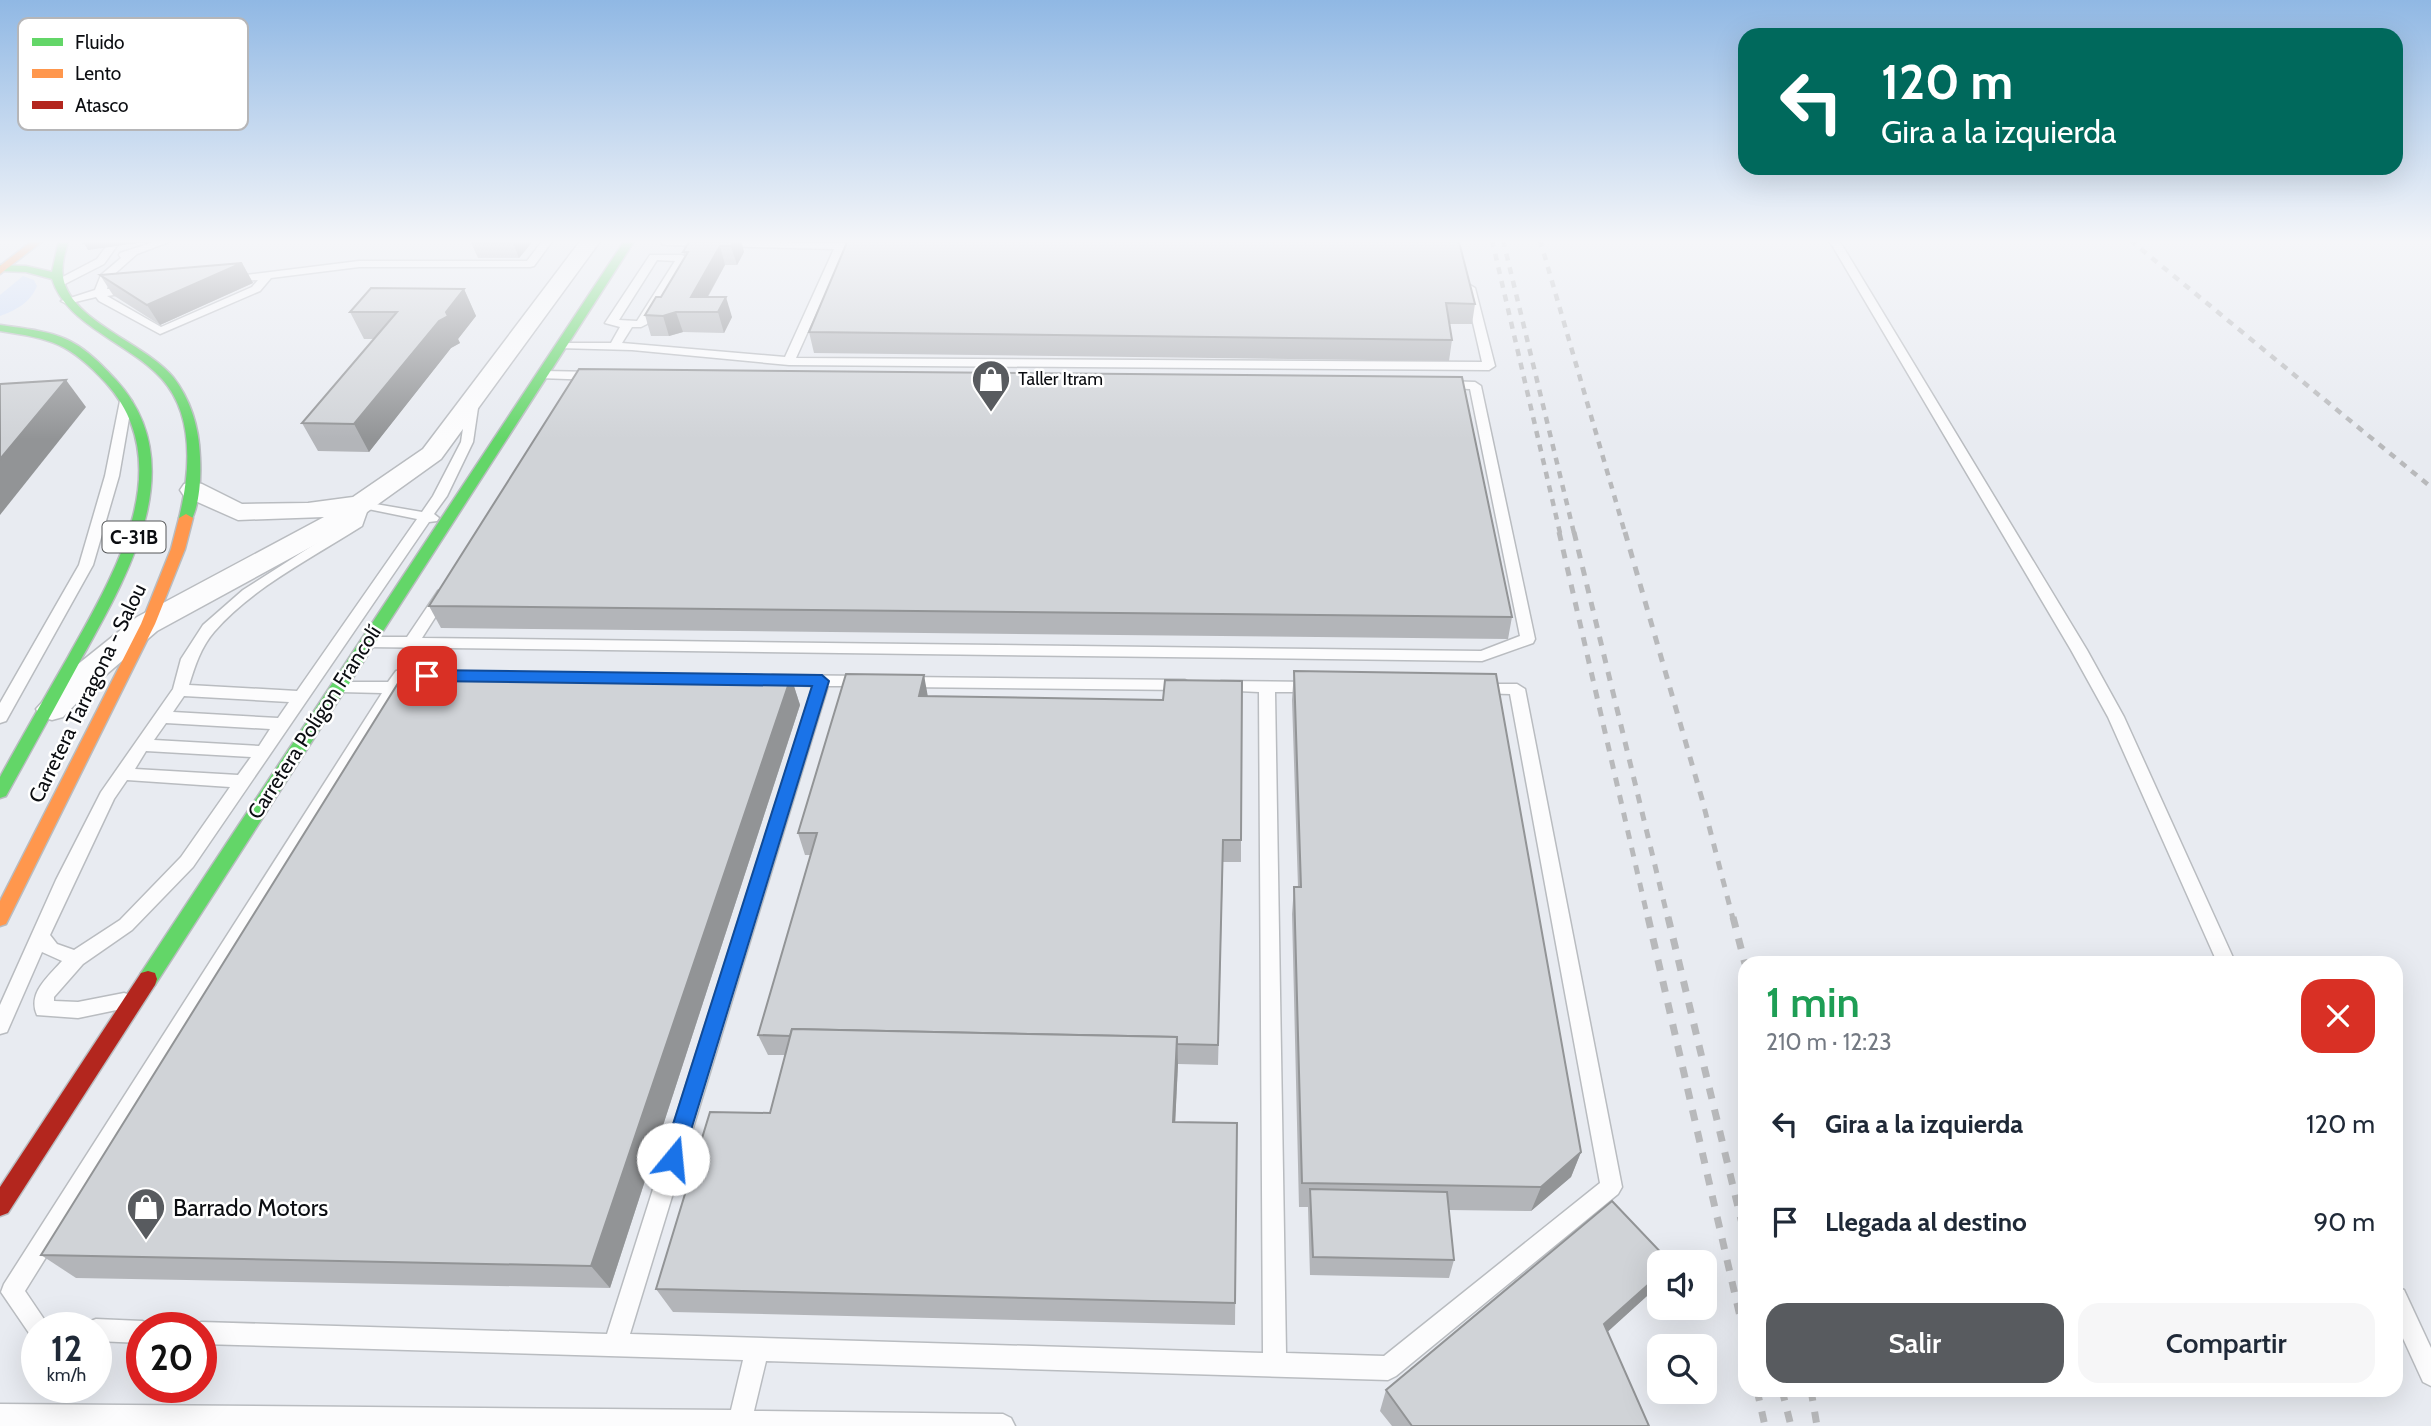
<!DOCTYPE html>
<html lang="es">
<meta charset="utf-8">
<style>
body{margin:0;font-family:Cabin,sans-serif;background:#f6f6f7;color:#1f2937;height:100vh;display:flex;flex-direction:column;font-size:26px;white-space:nowrap}
*{box-sizing:border-box;margin:0}
p{font-size:23px;color:#747a83}
.icon{flex:none;width:38px;height:38px;fill:none;stroke:currentColor;stroke-width:2;stroke-linecap:round;stroke-linejoin:round}
.map{position:relative;flex:1;overflow:hidden}
.drawer{position:absolute;left:1738px;top:956px;width:665px;height:441px;display:flex;flex-direction:column;background:#fff;border-radius:21px;box-shadow:0 7px 28px #0002}
.drawer>*{flex:none}
.guide{position:absolute;left:1738px;top:28px;width:665px;height:147px;border-radius:21px;box-shadow:0 7px 28px #0002;background:#00695c;color:#fff;overflow:hidden}
.fabs{position:absolute;left:1647px;top:1250px;display:grid;gap:14px}
.fabs a{display:grid;place-items:center;width:70px;height:70px;border-radius:14px;background:#fff;box-shadow:0 7px 28px #0002;font-size:35px}
.speed{position:absolute;left:21px;top:1312px;display:flex;gap:14px;font-size:35px;font-weight:700;text-align:center}
.speed>*{display:grid;place-content:center;width:91px;height:91px;border-radius:50%;background:#fff;box-shadow:0 7px 28px #0002;line-height:1}
.speed small{font-size:18px;font-weight:400}
.speed .limit{border:10px solid #d22;background:#fff;color:#111}
.pin{position:absolute;display:grid;place-items:center;width:60px;height:60px;color:#fff;margin:-30px;border-radius:14px;box-shadow:0 4px 10px #0006}
.me{position:absolute;width:77px;margin:-38px;rotate:17deg;stroke-linejoin:round;filter:drop-shadow(0 0 5px #0008)}
.turn{display:flex;align-items:center;gap:24px;height:147px;padding:0 28px;font-size:32px}
.turn .icon{width:91px;height:91px;stroke-width:2.5}
.turn b{display:block;font-size:49px;line-height:60px}
.round{display:grid;place-items:center;flex:none;width:74px;height:74px;border-radius:21px;background:#f6f6f7}
.head{display:flex;align-items:center;justify-content:space-between;height:119px;padding:0 28px}
h1{font-size:42px;font-weight:600;line-height:52px;color:#1e9e55}
.button{display:flex;gap:14px;margin-top:auto;padding:14px 28px}
.button a{flex:1;height:80px;border-radius:21px;background:#585b5f;color:#fff;font-size:28px;font-weight:600;line-height:80px;text-align:center}
.button a+a{background:#f6f6f7;color:#1f2937}
ul{padding:0;list-style:none}
li{display:flex;align-items:center;gap:21px;height:98px;padding:0 28px}
li div{flex:1}
li b{display:block;font-size:26px}
li em{font-style:normal}
.map>svg:first-child{display:block}
</style>
<div class="map">
<svg width="2431" height="1426" viewBox="0 0 2431 1426">
<rect width="100%" height="100%" fill="#e8ebf1"/>
<path fill="#ceddf8" d="M23,276L34,280L37,286C30,303 16,310 0,316V295Z"/>
<g fill="none" stroke-linecap="round" stroke-linejoin="round">
<g stroke="#b9bcc0" stroke-width="3">
<g id="lane">
<path d="M111,240H121L104,264L63,285H55V281L97,259Z"/>
<path d="M160,240H174L137,254L110,278L107,289L134,288V292L107,296L161,327L252,287L258,280L225,282V278L229,277L359,261H527L543,240H553L534,266L530,267H359L271,278L260,291L160,334L99,301L96,297L67,304L61,301L95,290L101,275L121,258L119,255L120,253Z"/>
<path d="M662,240L871,244L872,246L867,249H845L796,358L1482,362L1465,288L1470,285L1475,288L1495,366L1489,370L789,365L632,350L558,348V344L562,343H611L620,327L605,323L650,255H682L687,258L647,324L641,327H632L622,343L785,357L834,249L666,245L662,244ZM657,260L675,261L637,321L619,320Z"/>
<path d="M1829,240H1839L2087,650L2124,717L2235,962H2217L2108,717L2071,650Z"/>
<path d="M543,371L596,372L602,376L596,380L539,378V372Z"/>
<path d="M1444,381L1475,382L1481,386L1535,639L1533,643L1482,661L367,647L360,642L367,637H407L438,591L443,589L450,594L422,638L1481,651L1520,636L1470,389L1440,388L1438,385Z"/>
<path d="M126,397L132,401L119,476L93,565L6,721L0,723V703L79,565L105,476L120,401Z"/>
<path d="M473,397L479,401L473,442L447,496L434,514L439,518L437,521L429,522L193,867L132,930L83,964L54,997V1001L78,1002L124,993L131,995L133,1001L131,1007L78,1018L37,1015C27,993 49,976 62,961L42,952L7,1032L0,1034V1005L56,880L101,792L173,689L181,659L203,625L243,590L351,521L358,501L422,512L433,496L461,442L467,401ZM368,509L417,519L297,691L189,685C195,666 201,647 214,632C253,587 312,558 362,526ZM184,696L289,702L278,718L173,712ZM166,723L270,729L259,746L154,740ZM146,751L251,757L238,775L135,769ZM127,780L230,787L181,857L120,920L74,950L57,944L50,935L114,799Z"/>
<path d="M401,670H422L430,675L422,680H405L25,1291L50,1328H37V1338L31,1336L1,1292L4,1284L382,693L340,692L332,687L340,682H388L396,671Z"/>
<path d="M773,675L863,676L871,681L863,686H828L630,1334L1263,1353L1259,692L1216,690L1213,686L1221,681L1314,682L1322,687L1314,692H1275L1286,1353L1384,1356L1600,1183L1510,694L1475,693L1472,689L1475,685L1480,684H1517L1525,689L1622,1187L1618,1194L1396,1376L1388,1380L766,1361L754,1411L1003,1414L1011,1418L1015,1426H0V1404L731,1410L743,1360L201,1344V1328H192L201,1322L607,1334L813,686L768,684L765,680L768,676Z"/>
<path d="M906,677L1185,680L1193,685L1185,690L906,687L898,682Z"/>
<path d="M2396,1287L2404,1290L2431,1348V1386L2423,1382L2396,1323Z"/>
<path d="M96,1319L142,1321L150,1324L152,1328H142V1343L96,1341V1328H85L88,1322Z"/>
</g>
</g>
<g stroke="#b9bcc0" stroke-width="3">
<path id="street" d="M581,240H601L441,459L342,530L157,631L94,685L63,717L52,720L41,717L36,709L72,669L137,617L324,517L238,520L184,496L180,490L184,484L193,482L202,484L242,504L308,503L353,497L423,449Z"/>
</g>
<g stroke="#b9bcc0" stroke-width="3">
<g id="fast">
<path d="M59,240H69C65,252 61,264 63,277C70,321 145,343 173,377C191,400 199,428 200,457C201,477 200,503 191,521L186,522L179,518C190,473 195,416 162,379C145,360 122,348 102,334C81,320 60,304 52,279L26,272L0,271V265L26,266L52,272Z"/>
<path d="M625,240H635L155,985L148,987L141,985L139,979L141,973Z"/>
<path d="M0,325C59,333 75,335 116,380C196,467 123,583 78,665C54,709 30,753 6,796L0,798V777C22,737 45,697 68,657C112,578 181,466 106,383C69,343 52,339 0,331Z"/>
</g>
</g>
<g stroke="#b9bcc0" stroke-width="3">
<g id="slow">
<path d="M33,240H44L0,274V266Z"/>
<path d="M186,514L193,518L185,549L155,624L6,924L0,926V901L141,624L171,549L179,518Z"/>
</g>
</g>
<g stroke="#b9bcc0" stroke-width="3">
<path id="jam" d="M148,971L155,973L157,979L155,985L8,1213L0,1216V1187L141,973Z"/>
</g>
<use href="#lane" fill="#fcfcfd" fill-rule="evenodd"/>
<use href="#street" fill="#fcfcfd" fill-rule="evenodd"/>
<use href="#fast" fill="#63d668" fill-rule="evenodd"/>
<use href="#slow" fill="#ff974d" fill-rule="evenodd"/>
<use href="#jam" fill="#b3261e" fill-rule="evenodd"/>
<g stroke="#b8b9bb" stroke-width="4.5" stroke-dasharray="7 7" stroke-linecap="butt">
<path d="M1492,240L1560,533"/>
<path d="M1503,240L1574,533"/>
<path d="M1540,240L1625,533"/>
<path d="M2130,240L2431,487"/>
</g>
<g stroke="#b8b9bb" stroke-width="5" stroke-dasharray="9 9" stroke-linecap="butt">
<path d="M1559,532L1648,919"/>
<path d="M1574,532L1668,919"/>
<path d="M1625,532L1702,799L1733,919"/>
</g>
<g stroke="#b8b9bb" stroke-width="7" stroke-dasharray="11 11" stroke-linecap="butt">
<path d="M1648,917L1745,1338"/>
<path d="M1668,917L1745,1236"/>
<path d="M1733,917L1745,964"/>
<path d="M1757,1390L1765,1426"/>
<path d="M1782,1390L1791,1426"/>
<path d="M1811,1390L1817,1426"/>
</g>
</g>
<g fill="#b3b5b9">
<path d="M470,240H534L519,258H478Z"/>
<path d="M690,240H741L744,252L737,265H725L708,297L732,317L724,333L683,332L669,336H651L645,315L661,297L685,258L683,252Z"/>
<path d="M848,240H1449L1448,242L1475,304L1472,324H1449L1452,340L1449,361L814,353L809,332Z"/>
<path d="M242,263L253,283L160,325L113,295L100,275Z"/>
<path d="M464,289L476,316L458,339L460,343L451,348L369,452L318,451L302,423L374,339H364L350,312Z"/>
<path d="M429,606L1512,617L1508,639L441,628Z"/>
<path d="M1294,671L1581,1152L1571,1177L1531,1211L1449,1210L1454,1260L1449,1278L1310,1275L1308,1207H1299L1292,914L1294,887H1298L1292,700Z"/>
<path d="M791,677L800,705L610,1288L76,1278L41,1255Z"/>
<path d="M928,696L1241,840V862H1223L1218,1065L1178,1064L1175,1122L1237,1123L1235,1325L673,1312L656,1289L770,1113L785,1055H768L758,1035L811,855H805L798,833Z"/>
<path d="M1658,1286L1607,1332L1649,1426H1392L1380,1411L1386,1390Z"/>
</g>
<g fill="#929496">
<path d="M111,240H147L146,242L88,250L84,243Z"/>
<path d="M512,240H534L519,258Z"/>
<path d="M735,240H741L744,252L737,265L731,246Z"/>
<path d="M720,246L725,265L699,312L691,297Z"/>
<path d="M242,263L253,283L160,325L147,305Z"/>
<path d="M464,289L476,316L458,339L460,343L451,348L369,452L354,424Z"/>
<path d="M726,297L732,317L724,333L718,312Z"/>
<path d="M676,312L683,332L669,336L663,316Z"/>
<path d="M66,380L86,407L0,515V459Z"/>
<path d="M924,675L928,697L919,696Z"/>
<path d="M791,677L800,705L610,1288L591,1266Z"/>
<path d="M1177,1037L1178,1064L1174,1147L1173,1122Z"/>
<path d="M1581,1152L1571,1177L1531,1211L1541,1187Z"/>
<path d="M1659,1275V1284L1658,1286L1592,1346L1604,1324Z"/>
</g>
<g fill="#d0d3d7" stroke="#929496" stroke-width="2">
<path d="M86,240H111L84,243Z"/>
<path d="M690,240H735L731,246H720L691,297H726L718,312H676L663,316L645,315L656,297H661L688,252H683Z"/>
<path d="M848,240H1042L1459,242L1475,304L1446,303L1452,340L809,332Z"/>
<path d="M242,263L147,305L100,275Z"/>
<path d="M371,288L464,289L446,312L448,316L439,321L354,424L302,423L397,312H350Z"/>
<path d="M579,369L1462,377L1512,617L429,606Z"/>
<path d="M66,380L0,459V384Z"/>
<path d="M1294,671L1496,674L1581,1152L1541,1187L1302,1183L1294,887H1301Z"/>
<path d="M405,672L791,677L591,1266L41,1255Z"/>
<path d="M846,674L924,675L919,696L1163,700L1165,680L1242,681L1241,840H1223L1218,1045L1177,1044V1037L792,1029L790,1036L758,1035L817,833H798Z"/>
<path d="M792,1029L1177,1037L1173,1122L1237,1123L1235,1303L656,1289L710,1112L770,1113Z"/>
<path d="M1310,1189L1447,1192L1454,1260L1313,1257Z"/>
<path d="M1612,1201L1670,1262H1659V1275L1604,1324L1649,1426H1412L1386,1390Z"/>
</g>
<linearGradient id="sky" x2="0" y2="1"><stop stop-color="#90b8e4"/><stop offset="0.55" stop-color="#f5f6f9"/><stop offset="1" stop-color="#f5f6f9" stop-opacity="0"/></linearGradient>
<rect width="2431" height="439" fill="url(#sky)"/>
<path fill="#1a73e8" stroke="#114b97" stroke-width="2" d="M427,670L822,675L829,681L680,1166L673,1169L665,1166L662,1159L812,686L427,681L419,676Z"/>
<defs>
<g id="shop-pin" transform="scale(2.0125)"><path d="M0 17L-7.5 6A9.5 9.5 0 1 1 7.5 6Z" fill="#585b5f" stroke="#fff"/><path d="M-5-2.5h2.3a2.7 3.5 0 0 1 5.4 0H5L5.5 6h-11ZM-1.5-2.5h3a1.5 2.3 0 0 0-3 0Z" fill="#fff"/></g>
</defs>
<g fill-rule="evenodd">
<use href="#shop-pin" x="991" y="379"/>
<use href="#shop-pin" x="146" y="1207"/>
</g>
<g text-anchor="middle" dominant-baseline="central" stroke-width="5" stroke-linejoin="round" paint-order="stroke">
<g font-size="18" fill="#0b0d11" stroke="#fff" text-anchor="start">
<text x="1018" y="379">Taller Itram</text>
</g>
<rect fill="#fff" stroke="#545658" stroke-width="2" x="102.5" y="521.5" width="63" height="31" rx="5"/>
<g font-size="19" font-weight="bold" fill="#0b0d11">
<text x="134" y="537">C-31B</text>
</g>
<g font-size="21" fill="#0b0d11" stroke="#fff">
<text transform="translate(87 693) rotate(-64)">Carretera Tarragona - Salou</text>
<text transform="translate(314 722) rotate(-57)">Carretera Polígon Francolí</text>
</g>
<g font-size="24" fill="#0b0d11" stroke="#fff" text-anchor="start">
<text x="173" y="1207">Barrado Motors</text>
</g>
</g>
<rect x="18" y="18" width="230" height="112" rx="10" fill="#fff" stroke="#b6b6b8" stroke-width="2"/>
<rect x="32" y="38" width="31" height="8" fill="#63d668"/>
<rect x="32" y="69" width="31" height="9" fill="#ff974d"/>
<rect x="32" y="101" width="31" height="8" fill="#b3261e"/>
<g font-size="19" fill="#0b0d11">
<text x="75" y="49">Fluido</text>
<text x="75" y="80">Lento</text>
<text x="75" y="112">Atasco</text>
</g>
</svg>
<div class="fabs">
<a><svg class="icon" aria-label="sound" viewBox="0 0 24 24"><path d="M4 9h4l5-4v14l-5-4H4zM17 9q2 3 0 6"/></svg></a>
<a><svg class="icon" aria-label="search" viewBox="0 0 24 24"><circle cx="10" cy="10" r="6"/><path d="M15 15l6 6"/></svg></a>
</div>
<div class="speed"><div>12<small>km/h</small></div><div class="limit">20</div></div>
<div class="pin" style="left:427px;top:676px;background:#d93025"><svg class="icon" aria-label="arrive" viewBox="0 0 24 24"><path d="M6 21V4h12l-3 4 3 4H6"/></svg></div>
<svg class="me" style="left:673px;top:1159px" viewBox="-20 -20 40 40"><circle r="19" fill="#fff"/><path d="M0-13L10 11 0 6-10 11z" fill="#1a73e8"/></svg>
<div class="guide">
<div class="turn"><svg class="icon" aria-label="left" viewBox="0 0 24 24"><path d="M17 20v-9H6M10 6l-5 5 5 5"/></svg><div><b>120 m</b>Gira a la izquierda</div></div>
</div>
<section class="drawer">
<div class="head"><div><h1>1 min</h1><p>210 m · 12:23</p></div><a class="round" style="background:#d93025;color:#fff"><svg class="icon" aria-label="close" viewBox="0 0 24 24"><path d="M6 6l12 12M18 6L6 18"/></svg></a></div>
<ul>
<li><svg class="icon" aria-label="left" viewBox="0 0 24 24"><path d="M17 20v-9H6M10 6l-5 5 5 5"/></svg><div><b>Gira a la izquierda</b></div><em>120 m</em></li>
<li><svg class="icon" aria-label="arrive" viewBox="0 0 24 24"><path d="M6 21V4h12l-3 4 3 4H6"/></svg><div><b>Llegada al destino</b></div><em>90 m</em></li>
</ul>
<div class="button"><a>Salir</a><a>Compartir</a></div>
</section>
</div>
